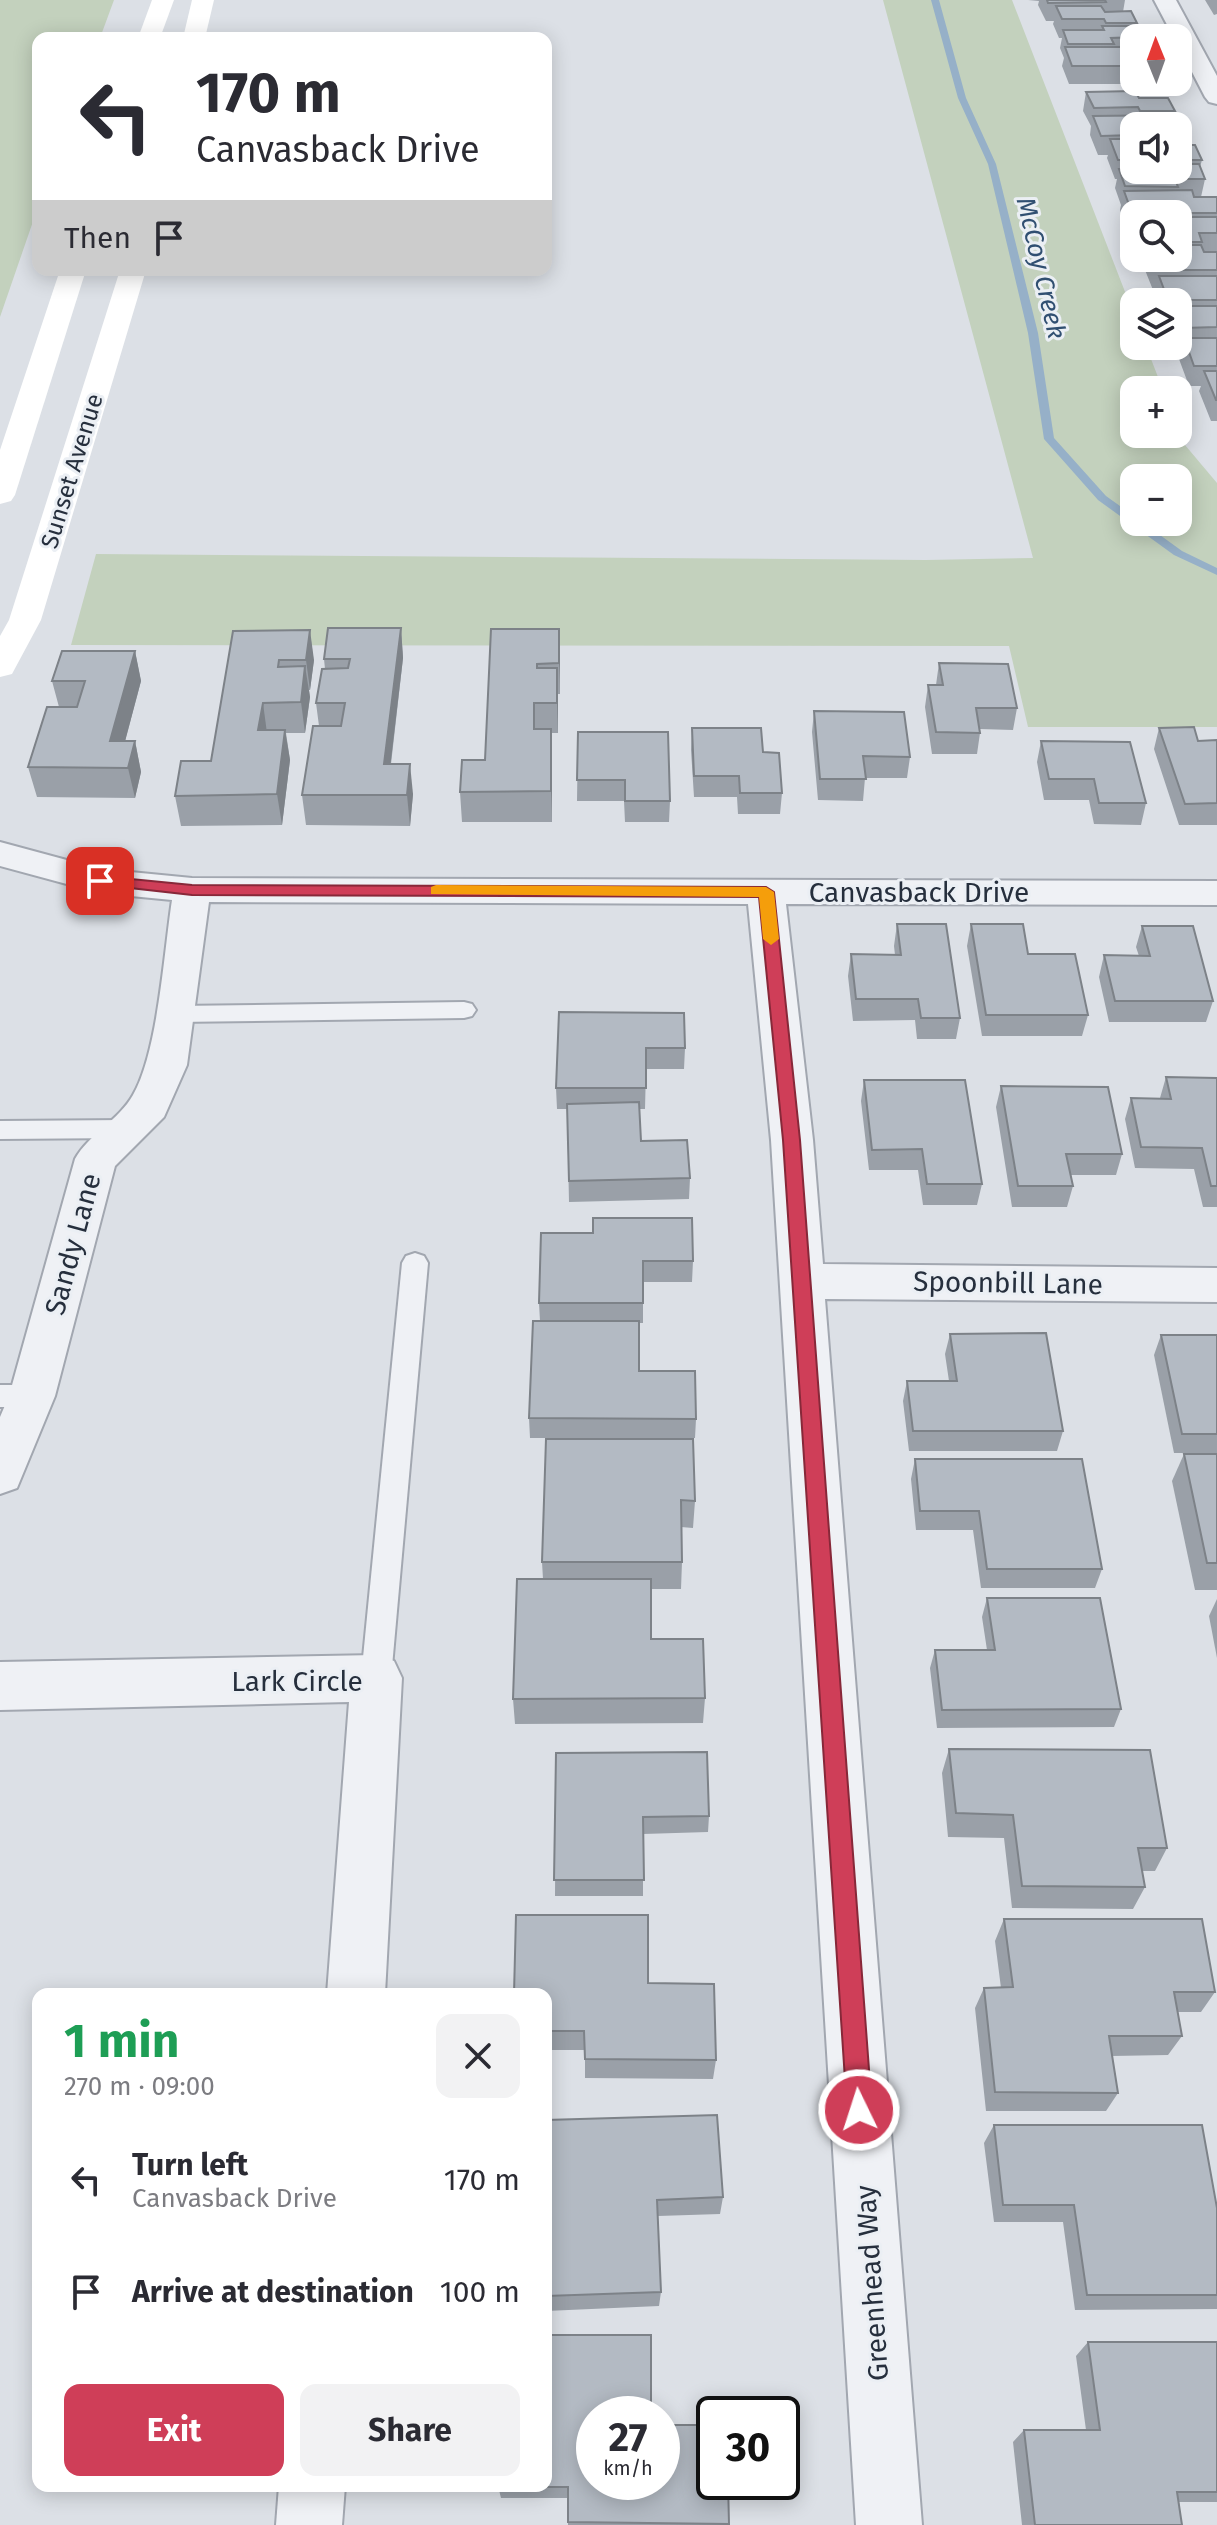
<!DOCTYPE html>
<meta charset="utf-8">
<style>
body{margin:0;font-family:"Fira Sans",sans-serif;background:#f2f2f3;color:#2b2b33;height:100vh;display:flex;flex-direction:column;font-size:30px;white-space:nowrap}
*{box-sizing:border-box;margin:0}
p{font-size:26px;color:#7c7c81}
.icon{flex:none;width:44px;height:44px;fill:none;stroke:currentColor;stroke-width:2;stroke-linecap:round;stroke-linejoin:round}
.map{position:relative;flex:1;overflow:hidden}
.details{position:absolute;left:32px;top:1988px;width:520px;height:504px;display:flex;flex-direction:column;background:#fff;border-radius:16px;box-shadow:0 4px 20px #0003}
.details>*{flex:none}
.top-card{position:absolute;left:32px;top:32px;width:520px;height:244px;border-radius:16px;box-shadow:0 4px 20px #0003;background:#fff;color:#2b2b33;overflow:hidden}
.needle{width:52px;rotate:359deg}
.buttons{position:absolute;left:1120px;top:24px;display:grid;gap:16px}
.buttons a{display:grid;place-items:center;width:72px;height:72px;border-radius:16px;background:#fff;box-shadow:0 4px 20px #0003;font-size:40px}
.speed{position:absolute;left:576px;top:2396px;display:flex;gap:16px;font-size:40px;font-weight:700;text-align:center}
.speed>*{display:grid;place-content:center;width:104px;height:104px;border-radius:50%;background:#fff;box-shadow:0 4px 20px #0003;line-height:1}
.speed small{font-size:20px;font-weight:400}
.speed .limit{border:4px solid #111;border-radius:12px;background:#fff;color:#111}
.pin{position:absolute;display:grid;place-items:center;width:68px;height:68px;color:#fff;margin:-34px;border-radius:16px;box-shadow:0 4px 12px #0006}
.me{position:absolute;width:88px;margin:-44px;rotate:356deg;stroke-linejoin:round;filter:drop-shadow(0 0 6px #0008)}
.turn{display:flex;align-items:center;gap:28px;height:168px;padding:0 32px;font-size:36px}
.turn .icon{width:104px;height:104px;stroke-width:2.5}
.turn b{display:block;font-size:56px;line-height:68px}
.then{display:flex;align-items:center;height:76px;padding:0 32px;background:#0003;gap:16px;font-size:30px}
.round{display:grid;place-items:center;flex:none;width:84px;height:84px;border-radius:16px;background:#f2f2f3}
.overview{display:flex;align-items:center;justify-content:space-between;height:136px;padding:0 32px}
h1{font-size:48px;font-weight:700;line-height:60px;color:#1e9e55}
.primary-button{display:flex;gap:16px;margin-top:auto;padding:16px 32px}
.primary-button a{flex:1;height:92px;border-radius:16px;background:#cf3e58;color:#fff;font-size:32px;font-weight:700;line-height:92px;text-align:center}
.primary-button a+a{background:#f2f2f3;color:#2b2b33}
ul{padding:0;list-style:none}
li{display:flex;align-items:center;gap:24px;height:112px;padding:0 32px}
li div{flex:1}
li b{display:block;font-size:30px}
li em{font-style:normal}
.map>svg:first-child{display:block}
</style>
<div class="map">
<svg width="1217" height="2525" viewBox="0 0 1217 2525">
<rect width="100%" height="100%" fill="#dce0e6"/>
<g fill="#c3d1bd" fill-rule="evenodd">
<path d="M0,0H114L100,38H38V207L0,317Z"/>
<path d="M883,0H1012L1134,315V346H1146L1163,390H1134V434H1178V428L1185,445L1217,483V727H1028L1009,646L71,645L96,554L926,560L1033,558ZM1134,478H1178V522H1134Z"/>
</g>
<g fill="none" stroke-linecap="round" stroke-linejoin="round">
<path fill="#96b0c8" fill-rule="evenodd" d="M931,0H939L966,98L996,164L1038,333L1054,438L1106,496L1134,516V522H1142L1182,551L1217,568V575L1174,555L1098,500L1044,439L1028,333L988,164L958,98Z"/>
<g stroke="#a2a7b0" stroke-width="4">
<g id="lane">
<path d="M464,1002L472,1004L476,1010L472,1016L464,1018L176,1022L168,1020L164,1014L168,1008L176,1006Z"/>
<path d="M126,1120L135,1123L138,1129L135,1135L126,1138L0,1139V1121Z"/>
<path d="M415,1253L424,1256L428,1263L391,1678L387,1688L376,1692L365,1688L361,1678L402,1263L406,1256Z"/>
<path d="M0,1385H32L42,1388L46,1396L42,1404L32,1407H0Z"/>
</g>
</g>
<g stroke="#a2a7b0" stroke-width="4">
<g id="street">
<path d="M1154,0H1176L1217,76V104L1209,102L1205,97L1178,45V38H1174Z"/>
<path d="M0,842L100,869L192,878L1217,881V905L786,904L813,1140L823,1264L1217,1268V1302L825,1299L922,2525H856L771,1140L748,904L209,902L187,1065L164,1117L115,1166L55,1396L17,1488L0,1494V1417L9,1396L75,1159C89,1134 119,1120 133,1095C158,1052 164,952 172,900L100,893L0,866Z"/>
<path d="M376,1655L394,1661L402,1678L385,1994H327L349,1702L0,1710V1662Z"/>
<path d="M279,2486H345L342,2525H276Z"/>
</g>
</g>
<use href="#lane" fill="#eff1f5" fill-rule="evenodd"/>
<use href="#street" fill="#eff1f5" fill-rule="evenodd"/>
<g fill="#fff" fill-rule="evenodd">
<path d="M152,0H174L160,38H138Z"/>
<path d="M192,0H214L205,38H183Z"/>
<path d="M60,270H86L15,495L11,501L0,504V450Z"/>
<path d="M120,270H146L41,620L12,674L0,677V636L9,620Z"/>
</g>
</g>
<g fill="#9aa0a8" fill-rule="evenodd">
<path d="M1028,0H1125L1123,12L1137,23L1136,30L1139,37L1134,38V82H1154V84H1069L1062,66L1064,58L1060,48L1062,38H1059L1053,24L1054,21H1046L1038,5L1039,1Z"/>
<path d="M1205,0H1217V14L1214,15Z"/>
<path d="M1086,92L1139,98L1175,111L1174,115L1188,129L1185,145L1202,160L1200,167L1205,179L1201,197H1217V421H1211L1199,391L1201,386H1189L1179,359L1182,348H1179L1178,346V302H1157L1155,296L1156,290H1153L1143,265V258H1178V214H1134V232H1128L1120,210L1121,205L1115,188L1117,179H1115L1107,158L1108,155H1098L1090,135L1091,126L1083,111ZM1134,126H1178V170H1134Z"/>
<path d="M401,628L403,658L391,764L413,794L410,826L306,825L302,795L319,726L316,703L325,669L324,659Z"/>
<path d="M491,629H559L560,694H558V733H551L552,822H462L460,792L485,760Z"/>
<path d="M233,631L314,660L310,690H309L310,697L305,733H286L290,760L282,825L181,826L175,796L211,761Z"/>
<path d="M135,651L141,681L125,741H135L141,772L135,798L37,797L28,767L59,707L52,681Z"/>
<path d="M939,663L1017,708L1013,730L980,729V733L977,754H932L925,707L928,685H936Z"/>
<path d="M814,711L910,757L907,778H865L863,801L818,800L812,732Z"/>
<path d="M692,728L782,793L780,814H738L737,797H694L691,750Z"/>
<path d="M1159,728L1198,741L1217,740V825H1179L1154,749Z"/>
<path d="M578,732L670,801L669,822H625L624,801H577Z"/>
<path d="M1041,741L1146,803L1141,825L1094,824L1089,800H1044L1037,762Z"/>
<path d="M897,924L960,1018L956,1039H917L915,1020L853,1021L848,976L851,954L895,955L894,946Z"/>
<path d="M971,924L1028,954L1088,1015L1082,1036H982L967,946Z"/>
<path d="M1142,926L1213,1001L1206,1022H1109L1099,977L1104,955L1139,956L1136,947Z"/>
<path d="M559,1012L685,1048L684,1069H646L645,1109H639L641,1141L690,1178L689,1199L569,1202L567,1109H557L556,1088Z"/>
<path d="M1166,1077L1217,1078V1207H1203L1194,1169L1135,1168L1125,1119L1131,1098H1160Z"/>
<path d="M864,1080L982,1184L977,1205H923L918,1170H869L861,1101Z"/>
<path d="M1001,1086L1122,1154L1116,1175H1071L1073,1186L1067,1207H1012L996,1107Z"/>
<path d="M593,1233L693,1261L692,1282H643V1323H639V1371L696,1419L695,1438H530L529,1418L540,1321L539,1303Z"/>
<path d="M950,1334L1063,1431L1057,1451H909L903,1401L907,1381H949L945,1354Z"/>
<path d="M1161,1335H1217V1453H1174L1154,1355Z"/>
<path d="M546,1439L695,1501L693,1528L681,1527L682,1562L681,1589H651V1639L705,1698L703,1723L515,1724L513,1699L543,1579L542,1562Z"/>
<path d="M1184,1454H1217V1590H1195L1172,1481Z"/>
<path d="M915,1459L1102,1569L1095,1588H981L973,1530H916L911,1479Z"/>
<path d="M987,1598L1121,1709L1114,1727L937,1728L930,1668L935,1650H987L982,1617Z"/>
<path d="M1217,1599V1658L1209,1616Z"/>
<path d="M949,1749L1167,1848L1155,1871H1142L1145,1887L1133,1909L1012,1908L1004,1838L948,1837L942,1773Z"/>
<path d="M556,1753L709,1816L708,1832L643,1834V1896H555Z"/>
<path d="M1004,1919L1215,1992L1201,2012H1178L1182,2036L1168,2055L1112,2056L1118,2093L1106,2111H986L975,2008L984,1988H1001L995,1941Z"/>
<path d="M648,1983L716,2060L713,2079L585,2078V2050H546V1994Z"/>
<path d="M546,2120L723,2197L720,2214L658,2216L661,2292L659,2306L546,2311Z"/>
<path d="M994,2125L1217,2208V2309L1075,2310L1063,2222H994L984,2143Z"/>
<path d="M1088,2342H1217V2502H1179L1182,2525H1022L1013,2442L1024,2430H1086L1076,2356Z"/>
<path d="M594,2414L729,2524V2525H568V2498H501L498,2486Z"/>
</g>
<g fill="#7d8288">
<path d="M401,628L403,658L387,794L384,764Z"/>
<path d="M559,629L560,659V694L559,663Z"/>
<path d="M310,630L314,660L310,690L306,660Z"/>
<path d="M135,651L141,681L118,768L110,741Z"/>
<path d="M305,666L310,697L305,733L301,702Z"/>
<path d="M557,668L558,698V733L557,703Z"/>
<path d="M263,703L267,733L258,730Z"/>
<path d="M551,729L552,759V822L551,791Z"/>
<path d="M285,730L290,760L282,825L277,794Z"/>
<path d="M135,741L141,772L135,798L128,768Z"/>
<path d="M410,764L413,794L410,826L407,795Z"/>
</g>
<g fill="#b3bac3" stroke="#7d8288" stroke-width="2">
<path d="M1047,0H1105L1106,2L1048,3Z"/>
<path d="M1056,6H1101L1105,12L1131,11L1137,23H1106L1104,19H1062Z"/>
<path d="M1102,26H1134L1139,37L1111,38L1114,44H1068L1063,30H1104Z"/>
<path d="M1065,47H1126L1128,52H1134V66H1072Z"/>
<path d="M1135,91L1139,98H1168L1175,111H1140L1138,107L1094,108L1086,92Z"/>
<path d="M1181,115L1188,129H1178V126H1134V135L1101,136L1093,116Z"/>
<path d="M1110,139H1134V160H1118Z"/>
<path d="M1178,145H1195L1202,160H1178Z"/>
<path d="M1178,164H1199L1205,179H1175L1178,187L1125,186L1119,169L1178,170Z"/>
<path d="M1192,190L1194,197H1217V213H1132L1124,191Z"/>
<path d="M1187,217H1217V233H1199L1202,242H1178V223H1189Z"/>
<path d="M1178,245H1201L1204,252H1217V270H1157L1152,258H1178Z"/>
<path d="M1159,276H1217V300H1168Z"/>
<path d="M1178,306H1217V327L1183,328L1178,317Z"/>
<path d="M1184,338H1217V366H1194Z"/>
<path d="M1204,371H1217V400H1216Z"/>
<path d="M328,628H401L384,764H410L407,795H302L313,726H341L345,703H316L322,669L348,668L350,659H324Z"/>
<path d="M491,629H559V663L537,664V668H557V703H534V729H551V791L460,792L462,760H485Z"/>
<path d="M310,630L306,660H279L278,667L305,666L301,702L263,703L258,730H285L277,794L175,796L181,761H211L233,631Z"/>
<path d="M62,651H135L110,741H135L128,768L28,767L47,707H77L85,681H52Z"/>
<path d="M939,663L1008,664L1017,708H976L980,733L936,732L928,685H943Z"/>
<path d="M814,711L904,712L910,757L863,756L866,779H820Z"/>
<path d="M1194,727L1198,741L1217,740V803L1185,804L1159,728Z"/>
<path d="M692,728H761L763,752L779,753L782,793H740L739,776H694Z"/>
<path d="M578,732H668L670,801H625V780H577Z"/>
<path d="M1041,741L1130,742L1146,803H1099L1094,779H1049Z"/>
<path d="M897,924H946L960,1018H921L918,999H856L851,954L901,955Z"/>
<path d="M971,924H1023L1028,954H1075L1088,1015H986Z"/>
<path d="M1142,926H1193L1213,1001H1115L1104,955L1150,956Z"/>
<path d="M559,1012L684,1013L685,1048H646V1088H556Z"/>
<path d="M1166,1077L1217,1078V1186H1211L1202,1148L1141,1147L1131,1098L1171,1099Z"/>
<path d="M864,1080H965L982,1184H927L922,1149L872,1150Z"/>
<path d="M1001,1086L1108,1087L1122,1154H1066L1073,1186H1018Z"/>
<path d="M639,1102L641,1141L687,1140L690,1178L569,1181L567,1104Z"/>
<path d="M593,1218H692L693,1261H643V1303H539L541,1233H593Z"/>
<path d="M533,1321H639V1371H695L696,1419L529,1418Z"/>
<path d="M1046,1333L1063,1431H913L907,1381H957L950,1334Z"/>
<path d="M1161,1335H1217V1434H1182Z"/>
<path d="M546,1439H693L695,1501L681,1500L682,1562H542Z"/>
<path d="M1184,1454H1217V1563H1207Z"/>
<path d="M915,1459H1082L1102,1569H987L979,1511H920Z"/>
<path d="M517,1579H651V1639H703L705,1698L513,1699Z"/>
<path d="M987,1598H1100L1121,1709L942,1710L935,1650H995Z"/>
<path d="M949,1749L1150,1750L1167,1848H1138L1145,1887L1022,1886L1013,1815L956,1813Z"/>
<path d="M707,1752L709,1816L643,1817L644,1880H554L556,1753Z"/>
<path d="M516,1915H648V1983L714,1984L716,2060L585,2059L584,2031H546V1994H514Z"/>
<path d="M1004,1919H1202L1215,1992H1174L1182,2036H1109L1118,2093L995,2092L984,1988L1013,1987Z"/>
<path d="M717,2115L723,2197L657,2200L661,2292L546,2296V2120Z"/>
<path d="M994,2125H1202L1217,2208V2295H1087L1074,2205H1003Z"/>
<path d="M546,2335H651V2414H594V2482H662V2425H714V2482H728L729,2524L568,2522V2487H498V2486H546Z"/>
<path d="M1088,2342H1217V2492H1177L1182,2525H1035L1024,2430H1100Z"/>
</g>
<path fill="#cf3e58" stroke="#872839" stroke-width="2" d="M100,876L192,885L766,887L774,892L800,1140L872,2110L868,2119L859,2123L851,2119L847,2110L783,1140L759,897L192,895L95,884V877Z"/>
<path fill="#f59e0b" d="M436,885L766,887L774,892L779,939L771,945L763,939L759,897L431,894V887Z"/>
<g text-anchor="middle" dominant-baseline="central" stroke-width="6" stroke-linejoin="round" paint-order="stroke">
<g font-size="24" fill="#262f3d" stroke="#ebeff4">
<text transform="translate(72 471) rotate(-73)">Sunset Avenue</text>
</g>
<g font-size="26" font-style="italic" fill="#304f71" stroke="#ebeff4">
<text transform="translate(1041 268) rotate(77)">McCoy Creek</text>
</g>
<g font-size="28" fill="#262f3d" stroke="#ebeff4">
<text x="919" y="892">Canvasback Drive</text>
<text transform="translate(73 1244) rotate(-75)">Sandy Lane</text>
<text transform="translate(1008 1283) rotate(1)">Spoonbill Lane</text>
<text x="297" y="1681">Lark Circle</text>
<text transform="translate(872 2283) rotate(-94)">Greenhead Way</text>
</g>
</g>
</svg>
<div class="buttons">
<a><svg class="needle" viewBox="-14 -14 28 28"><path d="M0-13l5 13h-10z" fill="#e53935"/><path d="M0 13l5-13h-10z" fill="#7c7c81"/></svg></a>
<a><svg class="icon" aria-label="sound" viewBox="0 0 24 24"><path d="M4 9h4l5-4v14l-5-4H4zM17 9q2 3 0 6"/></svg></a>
<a><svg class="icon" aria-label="search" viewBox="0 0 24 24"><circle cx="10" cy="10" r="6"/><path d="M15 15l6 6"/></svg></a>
<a><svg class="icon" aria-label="layers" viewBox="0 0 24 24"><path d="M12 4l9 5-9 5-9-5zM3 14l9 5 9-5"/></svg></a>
<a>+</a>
<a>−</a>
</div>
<div class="speed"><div>27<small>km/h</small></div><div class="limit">30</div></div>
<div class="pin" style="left:100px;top:881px;background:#d93025"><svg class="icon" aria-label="arrive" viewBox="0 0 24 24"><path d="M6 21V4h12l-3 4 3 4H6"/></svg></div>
<svg class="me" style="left:859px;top:2110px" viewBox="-20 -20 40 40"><circle r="17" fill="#cf3e58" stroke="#fff" stroke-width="3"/><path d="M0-11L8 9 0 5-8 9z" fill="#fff"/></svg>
<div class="top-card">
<div class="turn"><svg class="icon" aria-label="left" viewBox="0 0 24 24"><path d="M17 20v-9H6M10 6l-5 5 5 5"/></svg><div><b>170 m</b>Canvasback Drive</div></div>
<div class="then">Then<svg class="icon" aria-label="arrive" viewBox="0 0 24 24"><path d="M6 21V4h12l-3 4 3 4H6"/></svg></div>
</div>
<section class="details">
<div class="overview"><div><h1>1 min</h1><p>270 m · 09:00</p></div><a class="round"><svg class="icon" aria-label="close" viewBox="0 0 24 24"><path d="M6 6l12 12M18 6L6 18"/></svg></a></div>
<ul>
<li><svg class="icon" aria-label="left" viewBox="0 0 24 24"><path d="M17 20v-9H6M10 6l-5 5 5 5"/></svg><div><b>Turn left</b><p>Canvasback Drive</p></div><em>170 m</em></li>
<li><svg class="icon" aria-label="arrive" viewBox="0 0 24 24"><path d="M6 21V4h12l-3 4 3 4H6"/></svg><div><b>Arrive at destination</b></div><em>100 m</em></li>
</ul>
<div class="primary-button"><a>Exit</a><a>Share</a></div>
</section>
</div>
